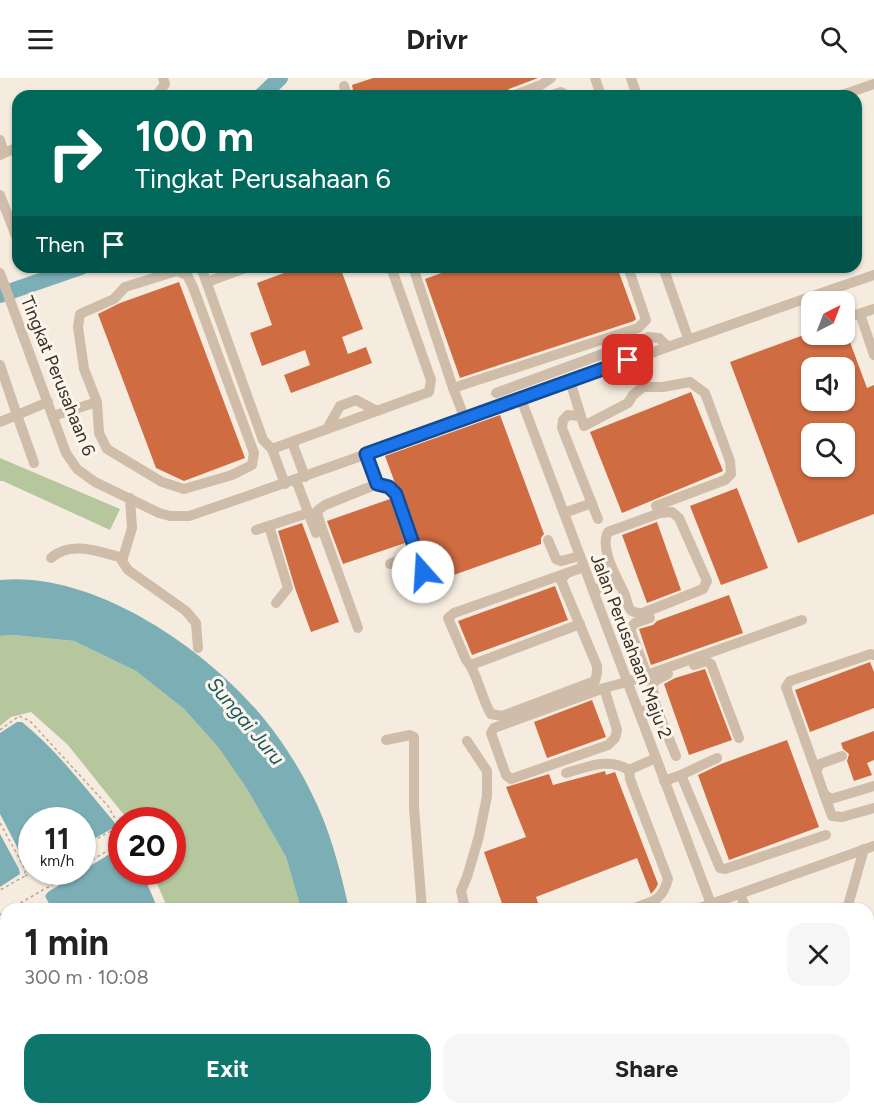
<!DOCTYPE html>
<meta charset="utf-8">
<style>
body{margin:0;font-family:Figtree,sans-serif;background:#f6f6f6;color:#222;height:100vh;display:flex;flex-direction:column;font-size:22px;white-space:nowrap}
*{box-sizing:border-box;margin:0}
p{font-size:20px;color:#767676}
.icon{flex:none;width:33px;height:33px;fill:none;stroke:currentColor;stroke-width:2;stroke-linecap:round;stroke-linejoin:round}
.map{position:relative;flex:1;overflow:hidden}
.sheet{position:absolute;left:0px;top:825px;width:874px;height:212px;display:flex;flex-direction:column;background:#fff;border-radius:18px 18px 0 0;box-shadow:0 2px 4px #0004}
.sheet>*{flex:none}
.banner{position:absolute;left:12px;top:12px;width:850px;height:183px;border-radius:18px;box-shadow:0 2px 4px #0004;background:#00695c;color:#fff;overflow:hidden}
.needle{width:39px;rotate:42deg}
.controls{position:absolute;left:801px;top:213px;display:grid;gap:12px}
.controls a{display:grid;place-items:center;width:54px;height:54px;border-radius:12px;background:#fff;box-shadow:0 2px 4px #0004;font-size:30px}
.speed{position:absolute;left:18px;top:729px;display:flex;gap:12px;font-size:30px;font-weight:700;text-align:center}
.speed>*{display:grid;place-content:center;width:78px;height:78px;border-radius:50%;background:#fff;box-shadow:0 2px 4px #0004;line-height:1}
.speed small{font-size:15px;font-weight:400}
.speed .limit{border:9px solid #d22;background:#fff;color:#111}
.pin{position:absolute;display:grid;place-items:center;width:51px;height:51px;color:#fff;margin:-26px;border-radius:12px;box-shadow:0 3px 9px #0006}
.me{position:absolute;width:66px;margin:-33px;rotate:341deg;stroke-linejoin:round;filter:drop-shadow(0 0 4px #0008)}
.turn{display:flex;align-items:center;gap:21px;height:126px;padding:0 24px;font-size:27px}
.turn .icon{width:78px;height:78px;stroke-width:2.5}
.turn b{display:block;font-size:42px;line-height:51px}
.then{display:flex;align-items:center;height:57px;padding:0 24px;background:#0003;gap:12px;font-size:22px}
.round{display:grid;place-items:center;flex:none;width:63px;height:63px;border-radius:18px;background:#f6f6f6}
.overview{display:flex;align-items:center;justify-content:space-between;height:102px;padding:0 24px}
h1{font-size:36px;font-weight:700;line-height:45px}
.cta{display:flex;gap:12px;margin-top:auto;padding:12px 24px}
.cta a{flex:1;height:69px;border-radius:18px;background:#0f766e;color:#fff;font-size:24px;font-weight:700;line-height:69px;text-align:center}
.cta a+a{background:#f6f6f6;color:#222}
header{display:flex;justify-content:space-between;align-items:center;height:78px;padding:0 24px;background:#fff;font-size:27px;font-weight:700}
.map>svg:first-child{display:block}
</style>
<header><svg class="icon" aria-label="menu" viewBox="0 0 24 24"><path d="M4 6h16M4 12h16M4 18h16"/></svg>Drivr<svg class="icon" aria-label="search" viewBox="0 0 24 24"><circle cx="10" cy="10" r="6"/><path d="M15 15l6 6"/></svg></header>
<div class="map">
<svg width="874" height="1036" viewBox="0 0 874 1036">
<rect width="100%" height="100%" fill="#f5ecdf"/>
<g fill="#b6c69d">
<path d="M0,380L120,431L110,452L3,403H0Z"/>
<path d="M13,557L74,563L136,593L184,631L218,669L247,711L286,779L301,831H168L152,794H172V742H128L68,667L31,634L11,639L0,648V558Z"/>
<path d="M229,1031H317V1036H231Z"/>
</g>
<g fill="#7bafb5">
<path d="M0,502C93,492 209,572 265,642C282,663 299,689 311,714C330,751 340,791 349,831H301L286,779L247,711L218,669L184,631L136,593L74,563L13,557L0,558Z"/>
<path d="M17,644H22C57,672 85,710 115,745V749L83,767L82,742H32L31,792L27,788L0,736V655Z"/>
<path d="M0,756L19,791L20,796L0,809Z"/>
<path d="M121,769L122,794H142L158,831H52L45,818L48,814Z"/>
<path d="M6,837V943L0,931V841Z"/>
<path d="M4,976H6V1030L32,1031L34,1036H0V978Z"/>
<path d="M43,1031H104L94,1036H45Z"/>
<path d="M154,1031H220L221,1036H145Z"/>
<path d="M317,1031H365L366,1036H317Z"/>
</g>
<g fill="none" stroke-linecap="round" stroke-linejoin="round">
<g stroke="#7bafb5" stroke-width="16">
<path d="M261,18L280,0"/>
<path d="M0,217L81,189"/>
</g>
</g>
<g fill="#d06c42" fill-rule="evenodd">
<path d="M373,0H538L509,11L505,15L498,18H354L352,7Z"/>
<path d="M300,189H340L363,251L342,259L348,276L366,269L372,285L291,315L284,297L310,287L305,272L262,288L250,255L272,247L257,205Z"/>
<path d="M446,189H617L636,241L634,243L460,300L425,201L447,193Z"/>
<path d="M179,204L245,380L184,403L156,390L98,236L120,225Z"/>
<path d="M812,254V256H847L867,310L874,307V436L798,465L730,284ZM812,290H844V322H812ZM812,356H844V388H812Z"/>
<path d="M691,314L723,393L622,435L590,354Z"/>
<path d="M500,337L544,456L541,460V466L434,504L403,414L395,405L385,378Z"/>
<path d="M737,410L768,490L721,507L690,428Z"/>
<path d="M390,421L405,465L343,486L327,443Z"/>
<path d="M657,444L681,512L647,525L622,457Z"/>
<path d="M302,445L339,544L311,554L295,510L278,453Z"/>
<path d="M555,508L568,542L472,577L458,543Z"/>
<path d="M729,517L743,555L651,587L639,551L653,547L657,543Z"/>
<path d="M870,584L874,594V630L810,654L795,612Z"/>
<path d="M705,591L732,662L689,677L664,606L675,600Z"/>
<path d="M592,622L606,659L547,680L534,644Z"/>
<path d="M874,653V682L867,685L872,697L854,703L847,683L849,676L843,671L841,665Z"/>
<path d="M787,662L819,749L729,782L698,697L721,686Z"/>
<path d="M605,693L606,697L615,694L658,806L656,810L651,816L637,780L536,819L540,831H504L484,774L526,759L506,709L549,696L553,707Z"/>
</g>
<g fill="none" stroke-linecap="round" stroke-linejoin="round">
<g stroke="#bba693" stroke-width="1.5" stroke-dasharray="3 3" stroke-linecap="butt">
<path d="M0,652L19,638L30,643L108,728L121,751"/>
<path d="M0,745L25,791V798L0,812"/>
<path d="M82,769L113,752H121"/>
<path d="M82,788L122,764"/>
<path d="M25,798L35,794"/>
<path d="M10,831L74,794"/>
<path d="M0,837L6,833"/>
<path d="M98,1036L108,1030"/>
<path d="M137,1036L147,1030"/>
</g>
<g stroke="#cfbca9" stroke-width="10">
<path d="M595,0L601,18"/>
<path d="M631,0L637,18"/>
<path d="M344,8L347,18"/>
<path d="M156,18L165,6L163,0"/>
<path d="M512,18L541,7L551,0"/>
<path d="M549,18L561,14L568,18"/>
<path d="M839,18L874,6"/>
<path d="M0,62L4,75"/>
<path d="M0,77L18,69"/>
<path d="M0,117L18,163"/>
<path d="M201,189L263,362L272,371L285,406"/>
<path d="M413,189L453,310L465,341"/>
<path d="M663,189L688,260"/>
<path d="M177,193L187,197L193,209L254,375L252,387L232,397L184,411L162,404L107,371L99,355L97,324L84,291L78,249L80,236L114,221L125,209Z"/>
<path d="M0,195L66,375L77,391L95,404L159,435L170,438H189C418,360 645,275 874,197"/>
<path d="M207,204L248,189"/>
<path d="M860,236L874,277"/>
<path d="M846,240L874,231"/>
<path d="M0,287L17,337L48,324"/>
<path d="M570,303L584,348L628,325L633,317L643,309H663L690,304L705,315L730,383L731,396L725,402L656,428"/>
<path d="M453,310L638,250L646,242L628,189"/>
<path d="M496,315L649,259L659,260L667,268"/>
<path d="M521,321L711,826"/>
<path d="M53,338L97,324"/>
<path d="M581,338L568,337L563,342L562,350L598,441"/>
<path d="M0,344L17,337L34,385"/>
<path d="M327,351L340,328L356,322L377,333"/>
<path d="M292,364L305,399"/>
<path d="M272,371L429,314L431,302L391,189"/>
<path d="M366,376L377,406L389,409L396,416L429,512"/>
<path d="M296,402L316,455"/>
<path d="M130,420L132,450L122,483L128,492L186,533L196,545L198,570"/>
<path d="M672,434L679,440L707,503L703,511L643,535C638,535 633,535 630,531C627,527 627,522 625,517C618,501 599,471 608,454L660,435Z"/>
<path d="M564,435L592,425"/>
<path d="M269,448L288,510L276,525"/>
<path d="M256,452L308,435"/>
<path d="M548,462L556,481L561,483L580,478"/>
<path d="M51,480C71,462 100,474 123,480"/>
<path d="M390,486L416,476"/>
<path d="M566,496L561,502L597,588V595L595,603L502,638L491,636C481,620 477,593 466,582L448,540L454,535L584,489"/>
<path d="M593,513L611,504L619,507"/>
<path d="M358,550L319,442L317,433L325,427L377,406"/>
<path d="M471,587L580,546"/>
<path d="M694,587L706,583L711,586L739,660"/>
<path d="M647,597L630,551L635,545L650,540"/>
<path d="M604,610L617,652L615,660L608,667L511,701L506,697L491,655L494,650L604,610L627,604L802,542"/>
<path d="M656,629L652,606L658,601L668,596"/>
<path d="M639,634L656,629L676,678"/>
<path d="M386,662L410,657L414,659V730L422,831"/>
<path d="M842,678L820,686L816,693L824,716L831,721L874,708"/>
<path d="M816,693L786,609L790,603L871,576L874,577"/>
<path d="M566,695C588,689 608,679 629,692"/>
<path d="M681,697L717,680"/>
<path d="M664,703L681,697L720,790L725,791L826,757"/>
<path d="M824,716L832,738L842,739L874,730"/>
<path d="M740,816L746,831"/>
<path d="M465,831L461,813L467,799L479,758L487,718V693L467,663"/>
<path d="M631,831C651,824 662,824 668,801L630,701L629,692L656,680"/>
<path d="M697,831L874,768"/>
<path d="M847,831L864,771"/>
<path d="M458,1030L459,1036"/>
<path d="M532,1036V1030"/>
<path d="M561,1036V1030"/>
<path d="M596,1036V1030"/>
<path d="M680,1036V1030"/>
<path d="M763,1036L764,1030"/>
<path d="M786,1036L788,1030"/>
</g>
</g>
<g fill="none" stroke-linecap="round" stroke-linejoin="round">
<g stroke="#114b97" stroke-width="15">
<path id="route" d="M423,494L396,416L389,409L377,406L366,376L628,282"/>
</g>
<use href="#route" stroke="#1a73e8" stroke-width="10"/>
</g>
<g text-anchor="middle" dominant-baseline="central" stroke-width="6" stroke-linejoin="round" paint-order="stroke">
<g font-size="18" fill="#3b3029" stroke="#fcf5ec">
<text transform="translate(58 298) rotate(68)">Tingkat Perusahaan 6</text>
<text transform="translate(631 568) rotate(69)">Jalan Perusahaan Maju 2</text>
</g>
<g font-size="20" font-style="italic" fill="#1b5961" stroke="#fcf5ec">
<text transform="translate(246 643) rotate(50)">Sungai Juru</text>
</g>
</g>
</svg>
<div class="controls">
<a><svg class="needle" viewBox="-14 -14 28 28"><path d="M0-13l5 13h-10z" fill="#e53935"/><path d="M0 13l5-13h-10z" fill="#767676"/></svg></a>
<a><svg class="icon" aria-label="sound" viewBox="0 0 24 24"><path d="M4 9h4l5-4v14l-5-4H4zM17 9q2 3 0 6"/></svg></a>
<a><svg class="icon" aria-label="search" viewBox="0 0 24 24"><circle cx="10" cy="10" r="6"/><path d="M15 15l6 6"/></svg></a>
</div>
<div class="speed"><div>11<small>km/h</small></div><div class="limit">20</div></div>
<div class="pin" style="left:628px;top:282px;background:#d93025"><svg class="icon" aria-label="arrive" viewBox="0 0 24 24"><path d="M6 21V4h12l-3 4 3 4H6"/></svg></div>
<svg class="me" style="left:423px;top:494px" viewBox="-20 -20 40 40"><circle r="19" fill="#fff"/><path d="M0-13L10 11 0 6-10 11z" fill="#1a73e8"/></svg>
<div class="banner">
<div class="turn"><svg class="icon" aria-label="right" viewBox="0 0 24 24"><path d="M7 20v-9h11M14 6l5 5-5 5"/></svg><div><b>100 m</b>Tingkat Perusahaan 6</div></div>
<div class="then">Then<svg class="icon" aria-label="arrive" viewBox="0 0 24 24"><path d="M6 21V4h12l-3 4 3 4H6"/></svg></div>
</div>
<section class="sheet">
<div class="overview"><div><h1>1 min</h1><p>300 m · 10:08</p></div><a class="round"><svg class="icon" aria-label="close" viewBox="0 0 24 24"><path d="M6 6l12 12M18 6L6 18"/></svg></a></div>
<div class="cta"><a>Exit</a><a>Share</a></div>
</section>
</div>
